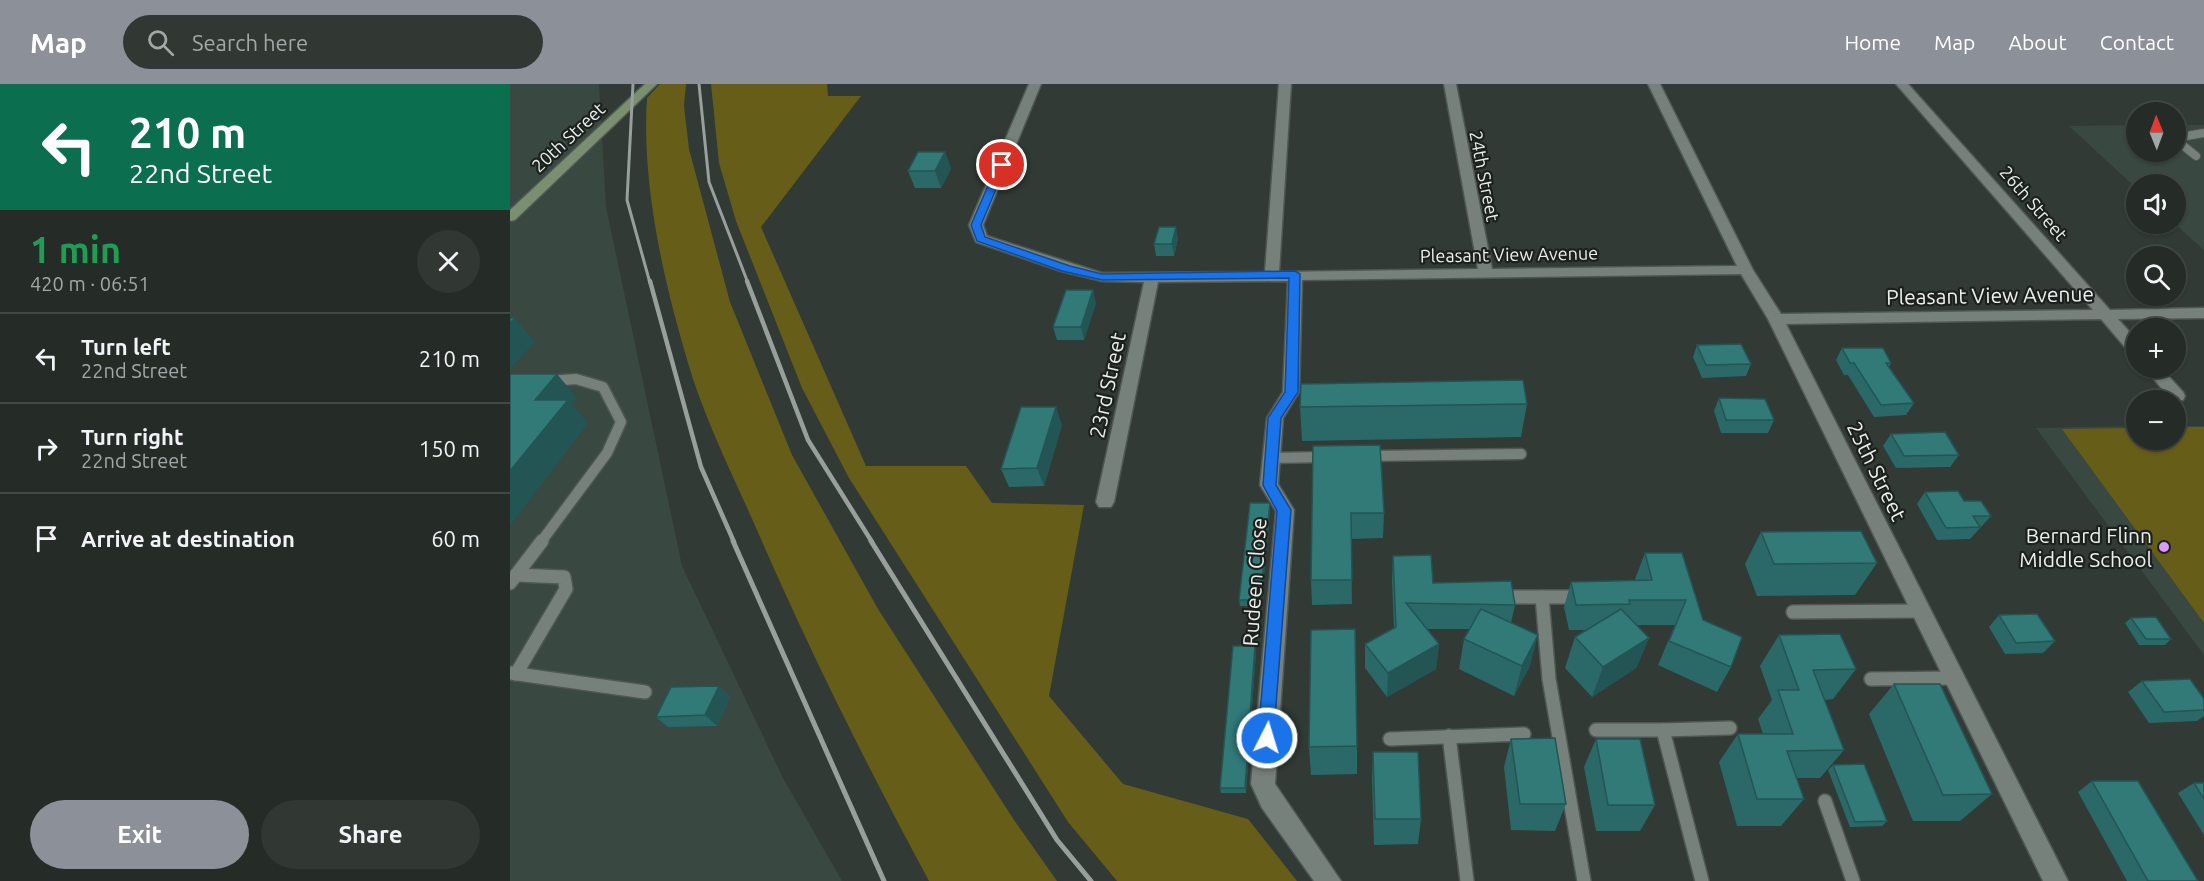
<!DOCTYPE html>
<meta charset="utf-8">
<style>
body{margin:0;font-family:Ubuntu,sans-serif;background:#313834;color:#f1f3f6;height:100vh;display:flex;flex-direction:column;font-size:22px;white-space:nowrap}
*{box-sizing:border-box;margin:0}
p{font-size:20px;color:#a3a7a8}
.icon{flex:none;width:33px;height:33px;fill:none;stroke:currentColor;stroke-width:2;stroke-linecap:round;stroke-linejoin:round}
.map{position:relative;flex:1;overflow:hidden}
.side{display:flex;flex-direction:column;background:#252c28;width:510px}
.side>*{flex:none}
.hud{background:#0b6e4f;color:#fff;overflow:hidden}
.needle{width:39px;rotate:359deg}
.fabs{position:absolute;left:1616px;top:18px;display:grid;gap:12px}
.fabs a{display:grid;place-items:center;width:60px;height:60px;border-radius:50%;background:#252c28;box-shadow:0 2px 4px #0004,0 0 0 2px #424845;font-size:30px}
.pin{position:absolute;display:grid;place-items:center;width:51px;height:51px;color:#fff;margin:-26px;border:3px solid #fff;border-radius:50%;box-shadow:0 2px 6px #0007}
.me{position:absolute;width:66px;margin:-33px;rotate:5deg;stroke-linejoin:round;filter:drop-shadow(0 0 4px #0008)}
.turn{display:flex;align-items:center;gap:21px;height:126px;padding:0 30px;font-size:27px}
.turn .icon{width:78px;height:78px;stroke-width:2.5}
.turn b{display:block;font-size:42px;line-height:51px}
.round{display:grid;place-items:center;flex:none;width:63px;height:63px;border-radius:32px;background:#313834}
.head{display:flex;align-items:center;justify-content:space-between;height:102px;padding:0 30px}
h1{font-size:36px;font-weight:700;line-height:45px;color:#1e9e55}
.button{display:flex;gap:12px;margin-top:auto;padding:12px 30px}
.button a{flex:1;height:69px;border-radius:36px;background:#8c9099;color:#fff;font-size:24px;font-weight:700;line-height:69px;text-align:center}
.button a+a{background:#313834;color:#f1f3f6}
ul{padding:0;list-style:none}
li{display:flex;align-items:center;gap:18px;height:90px;padding:0 30px;border-top:2px solid #424845}
li div{flex:1}
li b{display:block;font-size:22px}
li em{font-style:normal}
header{display:flex;align-items:center;gap:36px;box-sizing:border-box;height:84px;padding:0 30px;background:#8c9099;color:#fff}
header strong{font-size:28px}
nav{display:flex;gap:33px;margin-inline-start:auto;font-size:21px}
.search{width:420px;height:54px;background:#313834;display:flex;align-items:center;gap:15px;box-sizing:border-box;padding:0 21px;border-radius:33px;color:#a3a7a8;font-size:22px}
main{display:flex;flex:1;min-height:0}
.map>svg:first-child{display:block}
</style>
<header>
<strong>Map</strong>
<div class="search"><svg class="icon" aria-label="search" viewBox="0 0 24 24"><circle cx="10" cy="10" r="6"/><path d="M15 15l6 6"/></svg>Search here</div>
<nav><a>Home</a><a>Map</a><a>About</a><a>Contact</a></nav>
</header>
<main>
<section class="side">
<div class="hud">
<div class="turn"><svg class="icon" aria-label="left" viewBox="0 0 24 24"><path d="M17 20v-9H6M10 6l-5 5 5 5"/></svg><div><b>210 m</b>22nd Street</div></div>
</div>
<div class="head"><div><h1>1 min</h1><p>420 m · 06:51</p></div><a class="round"><svg class="icon" aria-label="close" viewBox="0 0 24 24"><path d="M6 6l12 12M18 6L6 18"/></svg></a></div>
<ul>
<li><svg class="icon" aria-label="left" viewBox="0 0 24 24"><path d="M17 20v-9H6M10 6l-5 5 5 5"/></svg><div><b>Turn left</b><p>22nd Street</p></div><em>210 m</em></li>
<li><svg class="icon" aria-label="right" viewBox="0 0 24 24"><path d="M7 20v-9h11M14 6l5 5-5 5"/></svg><div><b>Turn right</b><p>22nd Street</p></div><em>150 m</em></li>
<li><svg class="icon" aria-label="arrive" viewBox="0 0 24 24"><path d="M6 21V4h12l-3 4 3 4H6"/></svg><div><b>Arrive at destination</b></div><em>60 m</em></li>
</ul>
<div class="button"><a>Exit</a><a>Share</a></div>
</section>
<div class="map">
<svg width="1694" height="797" viewBox="0 0 1694 797">
<rect width="100%" height="100%" fill="#313a35"/>
<g fill="#394841">
<path d="M0,0H89L96,123L172,482L273,694L332,797H0Z"/>
<path d="M1626,41V68H1665V41H1694V166L1665,140V100H1626V104L1559,42Z"/>
<path d="M1626,342V356H1665V342H1694V571L1526,344Z"/>
</g>
<g fill="#665d19">
<path d="M150,0H176L174,22L179,65L220,218L282,371L368,525L504,736L547,797H419C357,682 299,566 247,446C225,396 200,346 183,295C156,208 131,105 137,14Z"/>
<path d="M201,0H317L318,12H351L251,143L356,382H456L482,419L574,421L539,612L613,700L738,735L787,797H607L558,738L339,394L292,304L226,137L209,79Z"/>
<path d="M1665,343H1694V539L1552,345L1626,344V356H1665Z"/>
</g>
<g fill="none" stroke-linecap="round" stroke-linejoin="round">
<g stroke="#505753" stroke-width="10">
<g id="lane-far2">
<path d="M1665,54L1694,49"/>
<path d="M1665,55L1686,72"/>
</g>
</g>
<g stroke="#505753" stroke-width="13">
<g id="lane-far1">
<path d="M858,372L1011,370"/>
<path d="M762,374L815,373"/>
<path d="M31,458L97,369L111,338L93,303L66,295L39,297"/>
</g>
</g>
<g stroke="#505753" stroke-width="16">
<g id="lane">
<path d="M6,491L54,493L56,505L6,590"/>
<path d="M0,499L32,457"/>
<path d="M989,513H1069"/>
<path d="M1032,513L1039,595L1074,797"/>
<path d="M1283,528L1411,527"/>
<path d="M0,589L135,608"/>
<path d="M1361,595L1444,594"/>
<path d="M1086,646H1153L1192,797"/>
<path d="M1153,646L1220,644"/>
<path d="M939,652L957,797"/>
<path d="M880,655L1014,650"/>
<path d="M1315,717L1343,797"/>
</g>
</g>
<g stroke="#505753" stroke-width="3">
<g id="street">
<path d="M519,0H531L473,141L477,152L592,189L755,188L769,0H781L769,188L968,185L934,0H946L982,185L1227,182L1138,0H1150L1243,186L1271,230L1583,226L1386,0H1398L1600,226L1694,224V234L1608,235L1626,255V270L1620,269L1591,235L1276,240L1558,797H1533L1258,235L1231,190L792,196L789,308L773,334L768,400L784,426L765,700L831,797H804L752,724L741,700L766,427L750,401L757,334L773,308L778,197L648,198L604,418L601,423H589L586,418L634,198L592,197L551,187L466,158L459,141Z"/>
<path d="M1635,284H1651L1673,308L1675,312L1673,316H1661Z"/>
</g>
</g>
<g stroke="#505753" stroke-width="3">
<path id="secondary" d="M135,0H147L5,136L0,137V126Z"/>
</g>
<use href="#lane-far2" stroke="#77817c" stroke-width="8"/>
<use href="#lane-far1" stroke="#77817c" stroke-width="10"/>
<use href="#lane" stroke="#77817c" stroke-width="13"/>
<use href="#street" fill="#77817c" fill-rule="evenodd"/>
<use href="#secondary" fill="#798f6f" fill-rule="evenodd"/>
<g stroke="#999f9c" stroke-width="3">
<path d="M123,0L117,116L140,199"/>
<path d="M189,0L199,98L238,199"/>
</g>
<g stroke="#999f9c" stroke-width="4.5">
<path d="M140,197L191,383L224,458"/>
<path d="M237,197L298,356L362,458"/>
</g>
<g stroke="#999f9c" stroke-width="5">
<path d="M223,457L374,797"/>
<path d="M361,457L547,756L581,797"/>
</g>
</g>
<g fill="#2a6967">
<path d="M435,68L441,85L431,104H405L398,87Z"/>
<path d="M668,155L664,172H646L644,160Z"/>
<path d="M586,219L574,256H547L543,243Z"/>
<path d="M1187,261L1241,280L1236,292L1192,294L1183,273Z"/>
<path d="M1332,264L1381,279L1379,283L1404,319L1396,331L1364,333L1338,291H1334L1326,276Z"/>
<path d="M791,300L1017,320L1011,353L792,357L790,323Z"/>
<path d="M1209,314L1264,336L1258,349H1211L1204,327Z"/>
<path d="M552,341L534,402L499,403L491,385Z"/>
<path d="M1381,350L1449,371L1440,383L1386,384L1373,362Z"/>
<path d="M803,362L874,429L873,454L841,455L842,520L802,521L801,496Z"/>
<path d="M1415,408L1454,417L1481,432L1460,455L1427,456L1407,420Z"/>
<path d="M760,419V426L751,522H730L729,516Z"/>
<path d="M1251,448L1367,479L1345,511L1247,512L1235,480Z"/>
<path d="M1135,469L1193,536L1221,583L1207,608L1148,581L1165,541H1127L1139,554L1126,584L1082,613L1055,584L1065,553L1077,546H1059L1054,523L1061,498L1126,496L1125,495Z"/>
<path d="M883,472L923,499L1005,521L1001,539L1020,582L1004,612L949,585L954,555L960,545H917L929,560L926,585L877,613L855,584V560L884,544L882,497Z"/>
<path d="M1489,531L1545,557L1533,569L1495,570L1479,543Z"/>
<path d="M1621,534L1661,555L1655,561H1629L1615,539Z"/>
<path d="M1269,551L1346,585L1323,615L1314,616L1334,666L1310,694H1287L1294,715L1271,742H1227L1209,678L1228,650H1253L1248,635L1262,616L1250,582Z"/>
<path d="M746,568L736,709H711L710,704Z"/>
<path d="M1632,597L1694,615V632L1687,637L1639,639L1618,608Z"/>
<path d="M1384,600L1482,710L1450,737H1403L1359,630Z"/>
<path d="M209,602L220,613L207,642L158,643L146,633Z"/>
<path d="M1001,655L1056,720L1045,747L1001,746L994,683Z"/>
<path d="M1086,655L1145,721L1130,747H1086L1074,683Z"/>
<path d="M847,662V690L801,691L799,663Z"/>
<path d="M863,668L911,735L908,760L864,761L862,696Z"/>
<path d="M1323,681L1377,737L1372,742L1340,743L1318,686Z"/>
<path d="M1582,697L1688,797H1617L1568,708Z"/>
<path d="M1684,699H1694V751L1668,709Z"/>
</g>
<g fill="#225554">
<path d="M435,68L441,85L431,104L425,87Z"/>
<path d="M666,143L668,155L664,172L662,160Z"/>
<path d="M583,206L586,219L574,256L571,243Z"/>
<path d="M5,234L25,258L0,285V239Z"/>
<path d="M47,290L67,314L62,320L78,339L0,442V387L25,316Z"/>
<path d="M546,323L552,341L534,402L527,384Z"/>
<path d="M760,419V426L751,522L750,516Z"/>
<path d="M1028,551L1020,582L1004,612L1012,582Z"/>
<path d="M1139,554L1126,584L1082,613L1093,583Z"/>
<path d="M929,560L926,585L877,613L878,589Z"/>
<path d="M745,562L746,568L736,709L735,704Z"/>
<path d="M209,602L220,613L207,642L195,631Z"/>
</g>
<g fill="#317a78" stroke="#225554" stroke-width="1.5">
<path d="M408,68H435L425,87H398Z"/>
<path d="M649,143H666L662,160H644Z"/>
<path d="M556,206H583L571,243H543Z"/>
<path d="M0,234H5L0,239Z"/>
<path d="M1231,260L1241,280L1196,281L1187,261Z"/>
<path d="M1332,264H1373L1381,279H1376L1404,319L1371,321L1344,279H1340Z"/>
<path d="M0,290H47L25,316H58L0,387Z"/>
<path d="M1013,296L1017,320L790,323L791,300Z"/>
<path d="M1209,314L1255,315L1264,336H1216Z"/>
<path d="M511,323H546L527,384L491,385Z"/>
<path d="M1435,348L1449,371L1394,372L1381,350Z"/>
<path d="M870,361L874,429H841L842,496H801L803,362Z"/>
<path d="M1448,407L1454,417H1471L1481,432H1463L1470,443L1436,444L1415,408Z"/>
<path d="M740,419H760L750,516H729Z"/>
<path d="M1351,447L1367,479L1264,480L1251,448Z"/>
<path d="M1135,469H1172L1193,536L1232,553L1221,583L1159,557L1176,516H1119L1120,520L1066,521L1061,498L1142,496Z"/>
<path d="M921,471L923,499L1001,497L1005,521L896,519L929,560L878,589L855,560L886,543L883,472Z"/>
<path d="M971,525L1028,551L1012,582L954,555Z"/>
<path d="M1111,525L1139,554L1093,583L1065,553Z"/>
<path d="M1527,530L1545,557L1506,559L1489,531Z"/>
<path d="M1646,533L1661,555H1636L1621,534Z"/>
<path d="M845,545L847,662L799,663L801,546Z"/>
<path d="M1330,550L1346,585L1303,586L1334,666L1277,667L1294,715H1247L1228,650H1283L1268,606H1289L1269,551Z"/>
<path d="M723,562H745L735,704H710Z"/>
<path d="M1680,595L1694,615V626L1654,628L1632,597Z"/>
<path d="M1384,600H1430L1482,710L1433,711Z"/>
<path d="M209,602L195,631L146,633L161,603Z"/>
<path d="M1045,654L1056,720H1010L1001,655Z"/>
<path d="M1086,655H1130L1145,721H1098Z"/>
<path d="M863,668H908L911,735H865Z"/>
<path d="M1354,680L1377,737L1345,738L1323,681Z"/>
<path d="M1582,697H1628L1688,797H1638Z"/>
<path d="M1684,699H1694V715Z"/>
</g>
<path fill="#1a73e8" stroke="#114b97" stroke-width="1.5" d="M492,78L496,81L471,141L475,153L560,182L592,190L785,187L790,190L788,308L771,334L766,401L781,426L763,660L757,662L751,660L748,654L767,427L753,401L758,334L775,308L779,194L592,196L552,187L467,157L461,141L487,81Z"/>
<circle fill="#da9af7" stroke="#1c201e" stroke-width="2" cx="1654" cy="463" r="6"/>
<g text-anchor="middle" dominant-baseline="central" stroke-width="4.5" stroke-linejoin="round" paint-order="stroke">
<g font-size="18" fill="#ebf0ed" stroke="#1c201e">
<text transform="translate(58 53) rotate(-43)">20th Street</text>
<text transform="translate(975 92) rotate(79)">24th Street</text>
<text transform="translate(1524 119) rotate(49)">26th Street</text>
<text transform="translate(999 170) rotate(-1)">Pleasant View Avenue</text>
</g>
<g font-size="21" fill="#ebf0ed" stroke="#1c201e">
<text transform="translate(1480 211) rotate(-1)">Pleasant View Avenue</text>
<text transform="translate(597 301) rotate(-78)">23rd Street</text>
<text transform="translate(1367 387) rotate(64)">25th Street</text>
<text transform="translate(744 498) rotate(-86)">Rudeen Close</text>
</g>
<g font-size="21" fill="#ebf0ed" stroke="#1c201e" text-anchor="end">
<text x="1642" y="451">Bernard Flinn<tspan x="1642" dy="24">Middle School</tspan></text>
</g>
</g>
</svg>
<div class="fabs">
<a><svg class="needle" viewBox="-14 -14 28 28"><path d="M0-13l5 13h-10z" fill="#e53935"/><path d="M0 13l5-13h-10z" fill="#a3a7a8"/></svg></a>
<a><svg class="icon" aria-label="sound" viewBox="0 0 24 24"><path d="M4 9h4l5-4v14l-5-4H4zM17 9q2 3 0 6"/></svg></a>
<a><svg class="icon" aria-label="search" viewBox="0 0 24 24"><circle cx="10" cy="10" r="6"/><path d="M15 15l6 6"/></svg></a>
<a>+</a>
<a>−</a>
</div>
<div class="pin" style="left:492px;top:81px;background:#d93025"><svg class="icon" aria-label="arrive" viewBox="0 0 24 24"><path d="M6 21V4h12l-3 4 3 4H6"/></svg></div>
<svg class="me" style="left:757px;top:654px" viewBox="-20 -20 40 40"><circle r="17" fill="#1a73e8" stroke="#fff" stroke-width="3"/><path d="M0-11L8 9 0 5-8 9z" fill="#fff"/></svg>
</div>
</main>
